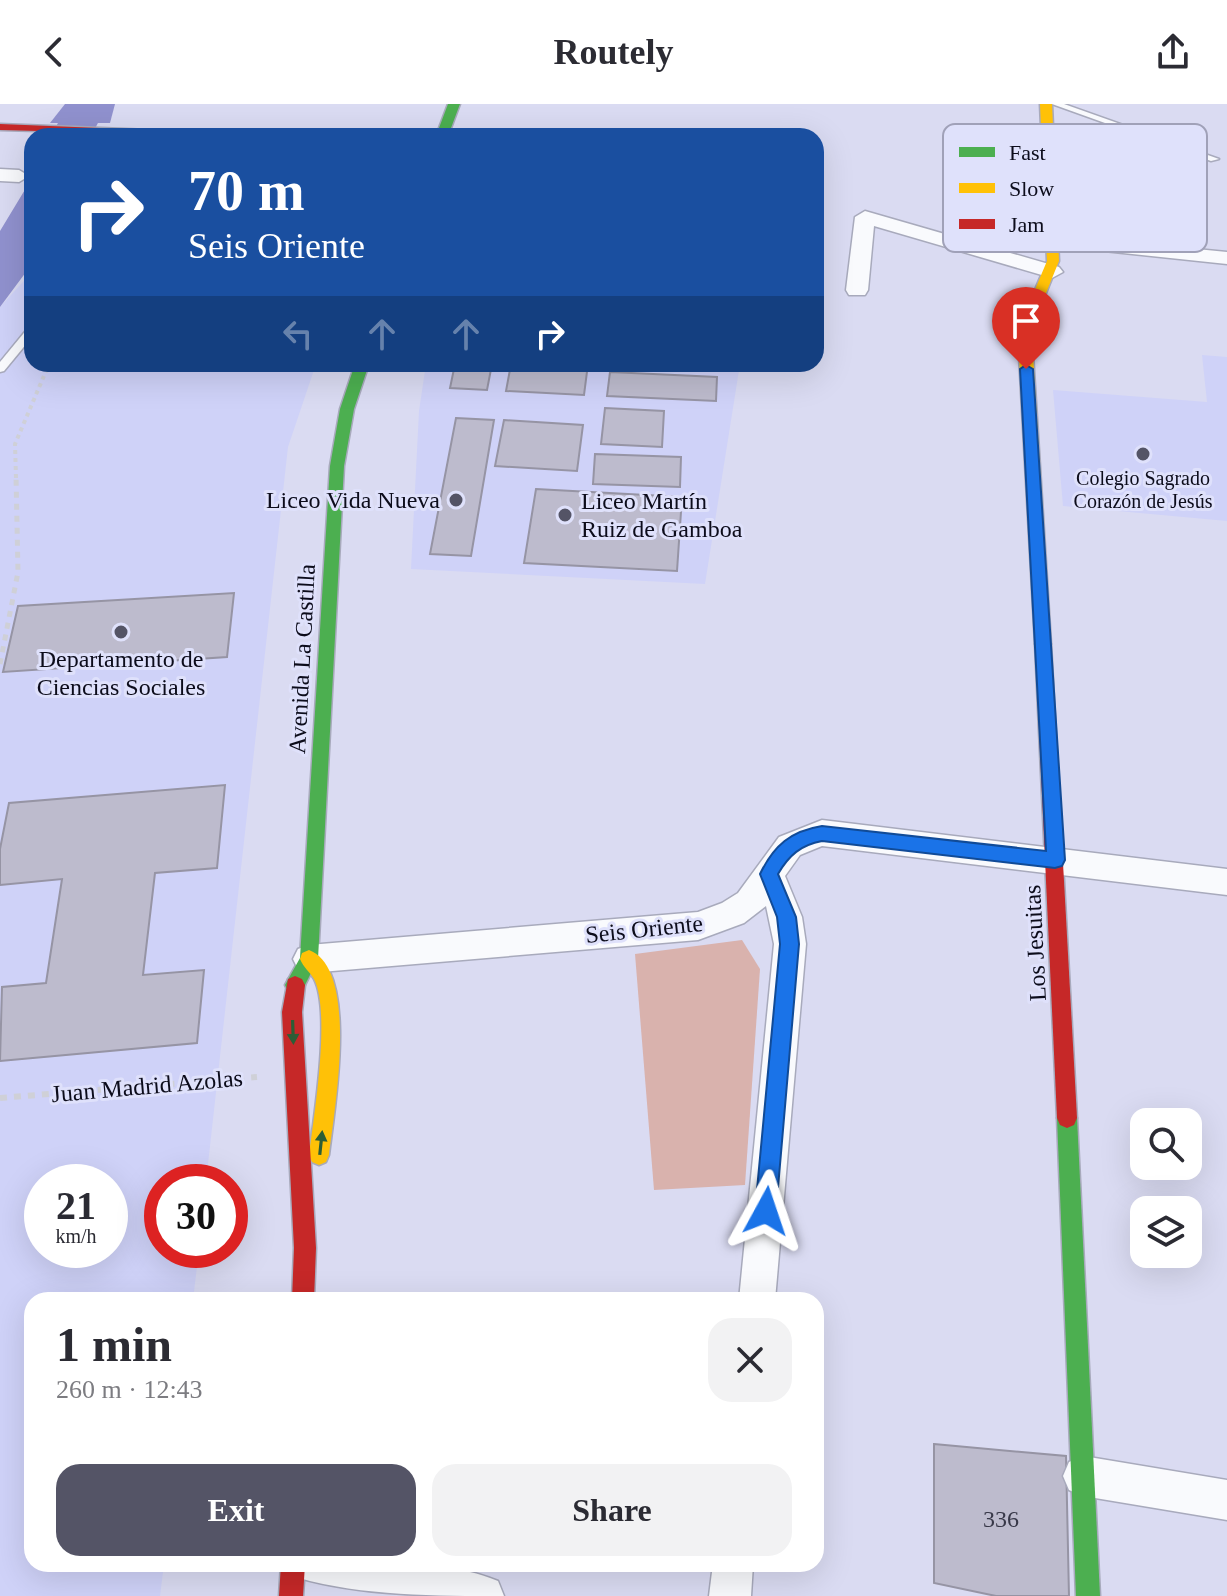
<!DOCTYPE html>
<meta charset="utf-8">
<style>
body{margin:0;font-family:Georgia,serif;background:#f2f2f3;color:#2b2b33;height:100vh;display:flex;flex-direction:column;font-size:30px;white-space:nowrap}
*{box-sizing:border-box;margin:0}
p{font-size:26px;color:#7c7c81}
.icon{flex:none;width:44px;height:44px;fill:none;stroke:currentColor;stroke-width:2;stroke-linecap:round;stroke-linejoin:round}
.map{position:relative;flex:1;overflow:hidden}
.drawer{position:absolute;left:24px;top:1188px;width:800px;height:280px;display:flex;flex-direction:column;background:#fff;border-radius:24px;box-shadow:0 8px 32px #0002}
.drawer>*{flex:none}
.banner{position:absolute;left:24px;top:24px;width:800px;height:244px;border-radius:24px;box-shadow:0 8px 32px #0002;background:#1a4fa0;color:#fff;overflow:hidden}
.buttons{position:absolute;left:1130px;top:1004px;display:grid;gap:16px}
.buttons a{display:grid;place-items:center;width:72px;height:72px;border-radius:16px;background:#fff;box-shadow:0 8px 32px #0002;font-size:40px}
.speed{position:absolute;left:24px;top:1060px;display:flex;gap:16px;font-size:40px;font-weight:700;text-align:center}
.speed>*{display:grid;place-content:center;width:104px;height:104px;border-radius:50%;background:#fff;box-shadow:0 8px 32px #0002;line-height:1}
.speed small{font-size:20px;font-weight:400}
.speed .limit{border:12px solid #d22;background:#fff;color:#111}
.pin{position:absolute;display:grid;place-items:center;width:68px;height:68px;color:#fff;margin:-82px -34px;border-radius:50% 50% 50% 0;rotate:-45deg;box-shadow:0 0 8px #0007}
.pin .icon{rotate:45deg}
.me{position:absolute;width:88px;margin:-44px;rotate:5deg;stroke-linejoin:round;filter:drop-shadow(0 0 6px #0008)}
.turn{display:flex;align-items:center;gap:28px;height:168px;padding:0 32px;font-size:36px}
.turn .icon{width:104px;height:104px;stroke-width:2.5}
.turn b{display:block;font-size:56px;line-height:68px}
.lanes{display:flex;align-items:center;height:76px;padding:0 32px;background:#0003;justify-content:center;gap:40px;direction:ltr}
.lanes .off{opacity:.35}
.round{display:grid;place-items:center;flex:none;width:84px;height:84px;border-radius:24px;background:#f2f2f3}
.overview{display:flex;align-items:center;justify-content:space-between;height:136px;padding:0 32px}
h1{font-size:48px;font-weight:700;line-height:60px}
.button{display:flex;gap:16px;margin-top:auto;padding:16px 32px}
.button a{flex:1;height:92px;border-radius:24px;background:#545466;color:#fff;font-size:32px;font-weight:700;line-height:92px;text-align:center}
.button a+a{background:#f2f2f3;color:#2b2b33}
header{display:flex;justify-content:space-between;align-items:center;height:104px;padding:0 32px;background:#fff;font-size:36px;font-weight:700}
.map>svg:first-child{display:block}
</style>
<header><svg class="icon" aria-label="back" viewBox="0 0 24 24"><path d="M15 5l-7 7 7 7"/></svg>Routely<svg class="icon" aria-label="share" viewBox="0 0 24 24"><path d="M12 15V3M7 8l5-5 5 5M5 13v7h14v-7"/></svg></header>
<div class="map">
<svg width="1227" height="1492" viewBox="0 0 1227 1492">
<rect width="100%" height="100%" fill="#dadbf2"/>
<g fill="#cfd2f8" fill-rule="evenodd">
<path d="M32,168V260H316L288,343L206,1078H162V1146H199L193,1196H32V1460H164L160,1492H0V203ZM42,1078H110V1146H42Z"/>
<path d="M1202,251L1227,253V417L1063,402L1053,286L1207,298Z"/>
<path d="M426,260H740L705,480L411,465L419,307Z"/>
</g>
<path fill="#d9b2ad" d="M742,836L760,865L745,1081L654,1086L635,850Z"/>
<g fill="#9091ce">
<path d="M65,0H115L110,19H50Z"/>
<path d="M26,39H32V160L0,203V127L29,79Z"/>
</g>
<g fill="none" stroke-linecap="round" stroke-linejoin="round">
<path fill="#9091ce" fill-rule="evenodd" d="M68,0H108L91,32H51Z"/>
</g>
<g fill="#bdbbcd" stroke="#9694a4" stroke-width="2">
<path d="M455,260H492L487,286L450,284Z"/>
<path d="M511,260H588L584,291L506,287Z"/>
<path d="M610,268L717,273L716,297L607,292Z"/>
<path d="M605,304L664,307L662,343L601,340Z"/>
<path d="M456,314L494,316L471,452L430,450Z"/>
<path d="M504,316L583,321L577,367L495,362Z"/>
<path d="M595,350L681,353L680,383L593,380Z"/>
<path d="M536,385L682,393L677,467L524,459Z"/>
<path d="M234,489L227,553L3,568L18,502Z"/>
<path d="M225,681L217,764L155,769L143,871L204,866L197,939L0,957L2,883L46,879L62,775L0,781V745L9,699Z"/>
<path d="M934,1340L1066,1352L1069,1492H996L934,1479Z"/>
</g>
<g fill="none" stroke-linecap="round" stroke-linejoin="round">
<g stroke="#a8aabc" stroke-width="3">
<g id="lane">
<path d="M1052,0H1064L1219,55L1211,57Z"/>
<path d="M32,223V233L4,267L0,268V258L28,224Z"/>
</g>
</g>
<g stroke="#a8aabc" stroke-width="3">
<g id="street">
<path d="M0,65L19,66L29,72L19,78L0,77Z"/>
<path d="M865,107L1059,163L1063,168L1052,174L874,122L868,186L865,191H849L846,186L855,113Z"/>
<path d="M1054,131L1227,148V160L1047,141L1044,137L1047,133Z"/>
<path d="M822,716L1227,765V791L822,742L800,751L785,772L802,813L806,840L775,1196H739L774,840L766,802L744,819L698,836L309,869L298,865L293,855L298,845L309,841L698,808L722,799L738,789L779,733Z"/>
<path d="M1083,1352L1227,1376V1416L1083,1392L1069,1386L1063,1372L1069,1358Z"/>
<path d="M293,1460C360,1460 434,1451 498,1477L504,1492C437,1492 362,1492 299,1474Z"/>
<path d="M713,1460H753L751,1492H709Z"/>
</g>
</g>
<g stroke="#a8aabc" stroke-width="3">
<g id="fast">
<path d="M448,0H460L448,32H436Z"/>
<path d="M355,260H369L354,305L344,362L318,855L302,887L295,890L288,887L285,881L300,854L330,362L340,305Z"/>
<path d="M1067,1004L1074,1007L1077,1014L1100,1492H1076L1057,1014L1060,1007Z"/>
</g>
</g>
<g stroke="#a8aabc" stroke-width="3">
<g id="slow">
<path d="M1040,0H1052L1059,157L1036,214L1032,234L1051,540L1043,546L1035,540L1018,234L1023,214L1047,157Z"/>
<path d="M309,846C360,865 334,1008 329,1051L326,1058L319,1061L312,1058L309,1051C314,1012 331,908 314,875C310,868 303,863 300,855L302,849Z"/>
</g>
</g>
<g stroke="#a8aabc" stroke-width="3">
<g id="jam">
<path d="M0,20L225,29L231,32L0,26Z"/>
<path d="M1043,534L1051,540L1077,1014L1074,1021L1067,1024L1060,1021L1057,1014L1035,540Z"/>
<path d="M295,872L302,875L305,881L302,908L316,1144L314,1196H292L294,1144L282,908L288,875Z"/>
<path d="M281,1460H305L303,1492H279Z"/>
</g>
</g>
<path stroke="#cfd0d7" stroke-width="4" stroke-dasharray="4 4" stroke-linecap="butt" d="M16,374L15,340L49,260"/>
<path stroke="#cfd0d7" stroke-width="5" stroke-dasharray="6 6" stroke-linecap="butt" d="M0,560L18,468L16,372"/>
<path stroke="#cfd0d7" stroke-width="6" stroke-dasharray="7 7" stroke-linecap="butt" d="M0,994L257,973"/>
<use href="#lane" fill="#f9fafd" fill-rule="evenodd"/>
<use href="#street" fill="#f9fafd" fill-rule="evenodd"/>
<use href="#fast" fill="#4caf50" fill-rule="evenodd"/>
<use href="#slow" fill="#ffc107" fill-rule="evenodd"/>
<use href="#jam" fill="#c62828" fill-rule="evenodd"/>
</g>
<defs><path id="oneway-solid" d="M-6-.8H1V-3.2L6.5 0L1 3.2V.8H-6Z" transform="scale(2)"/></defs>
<g fill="#2c5e36">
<use href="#oneway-solid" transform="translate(293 928) rotate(88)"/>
<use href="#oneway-solid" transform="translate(321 1039) rotate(-84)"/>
</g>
<path fill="#1a73e8" stroke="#114b97" stroke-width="2" d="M1026,261L1033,265L1065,756L1062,762L1055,764L822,737C801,741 789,751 778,770L796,813L799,840L776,1107L773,1114L766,1117L758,1114L755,1107L780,840L777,813L760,770C774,741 791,727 822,722L1046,747L1020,265Z"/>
<g fill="#545466" stroke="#dfe1fb" stroke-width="3">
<circle cx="1143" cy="350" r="8"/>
<circle cx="456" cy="396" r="8"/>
<circle cx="565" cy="411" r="8"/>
<circle cx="121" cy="528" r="8"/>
</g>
<g text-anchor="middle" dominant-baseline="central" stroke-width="6" stroke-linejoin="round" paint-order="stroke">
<g font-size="20" fill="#0c0c1b" stroke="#dfe1fb">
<text x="1143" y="374">Colegio Sagrado<tspan x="1143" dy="23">Corazón de Jesús</tspan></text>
</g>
<g font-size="24" fill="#0c0c1b" stroke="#dfe1fb" text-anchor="end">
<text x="440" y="396">Liceo Vida Nueva</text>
<text x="581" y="397" text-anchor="start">Liceo Martín<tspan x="581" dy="28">Ruiz de Gamboa</tspan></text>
<text x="121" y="555" text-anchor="middle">Departamento de<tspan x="121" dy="28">Ciencias Sociales</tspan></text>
</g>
<g font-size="24" fill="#0c0c1b" stroke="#dfe1fb">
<text transform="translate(302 555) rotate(-87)">Avenida La Castilla</text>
<text transform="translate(644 825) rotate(-6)">Seis Oriente</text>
<text transform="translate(1035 839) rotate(-93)">Los Jesuitas</text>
<text transform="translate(147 982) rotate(-5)">Juan Madrid Azolas</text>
</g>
<g font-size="24" fill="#383848">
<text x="1001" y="1415">336</text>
</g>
</g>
<rect x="943" y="20" width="264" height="128" rx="12" fill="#dfe1fb" stroke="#a0a1b8" stroke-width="2"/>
<rect x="959" y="43" width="36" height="10" fill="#4caf50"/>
<rect x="959" y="79" width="36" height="10" fill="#ffc107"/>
<rect x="959" y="115" width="36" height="10" fill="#c62828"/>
<g font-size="22" fill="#0c0c1b">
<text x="1009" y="56">Fast</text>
<text x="1009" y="92">Slow</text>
<text x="1009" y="128">Jam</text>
</g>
</svg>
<div class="buttons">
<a><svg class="icon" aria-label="search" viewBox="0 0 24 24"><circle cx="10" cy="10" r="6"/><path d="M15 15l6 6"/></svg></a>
<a><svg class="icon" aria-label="layers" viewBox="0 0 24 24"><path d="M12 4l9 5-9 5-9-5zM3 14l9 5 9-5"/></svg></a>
</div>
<div class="speed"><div>21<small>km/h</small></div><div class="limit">30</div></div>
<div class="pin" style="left:1026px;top:265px;background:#d93025"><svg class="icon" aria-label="arrive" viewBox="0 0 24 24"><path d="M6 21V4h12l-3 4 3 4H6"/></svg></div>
<svg class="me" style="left:766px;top:1107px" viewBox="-20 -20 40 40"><path d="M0-17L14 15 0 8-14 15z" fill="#1a73e8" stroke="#fff" stroke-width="4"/></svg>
<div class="banner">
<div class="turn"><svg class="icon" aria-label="right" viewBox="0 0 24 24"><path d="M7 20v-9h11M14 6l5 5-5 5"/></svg><div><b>70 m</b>Seis Oriente</div></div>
<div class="lanes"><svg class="icon off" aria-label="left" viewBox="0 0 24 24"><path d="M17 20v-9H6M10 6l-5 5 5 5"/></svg><svg class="icon off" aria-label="ahead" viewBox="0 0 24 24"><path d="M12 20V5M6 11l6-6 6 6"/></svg><svg class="icon off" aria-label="ahead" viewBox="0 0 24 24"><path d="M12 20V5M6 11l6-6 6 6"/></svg><svg class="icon" aria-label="right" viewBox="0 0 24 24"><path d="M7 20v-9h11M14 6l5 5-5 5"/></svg></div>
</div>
<section class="drawer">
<div class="overview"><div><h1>1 min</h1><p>260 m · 12:43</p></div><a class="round"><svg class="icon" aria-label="close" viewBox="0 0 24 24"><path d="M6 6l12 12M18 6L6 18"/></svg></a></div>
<div class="button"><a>Exit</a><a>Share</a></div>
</section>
</div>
